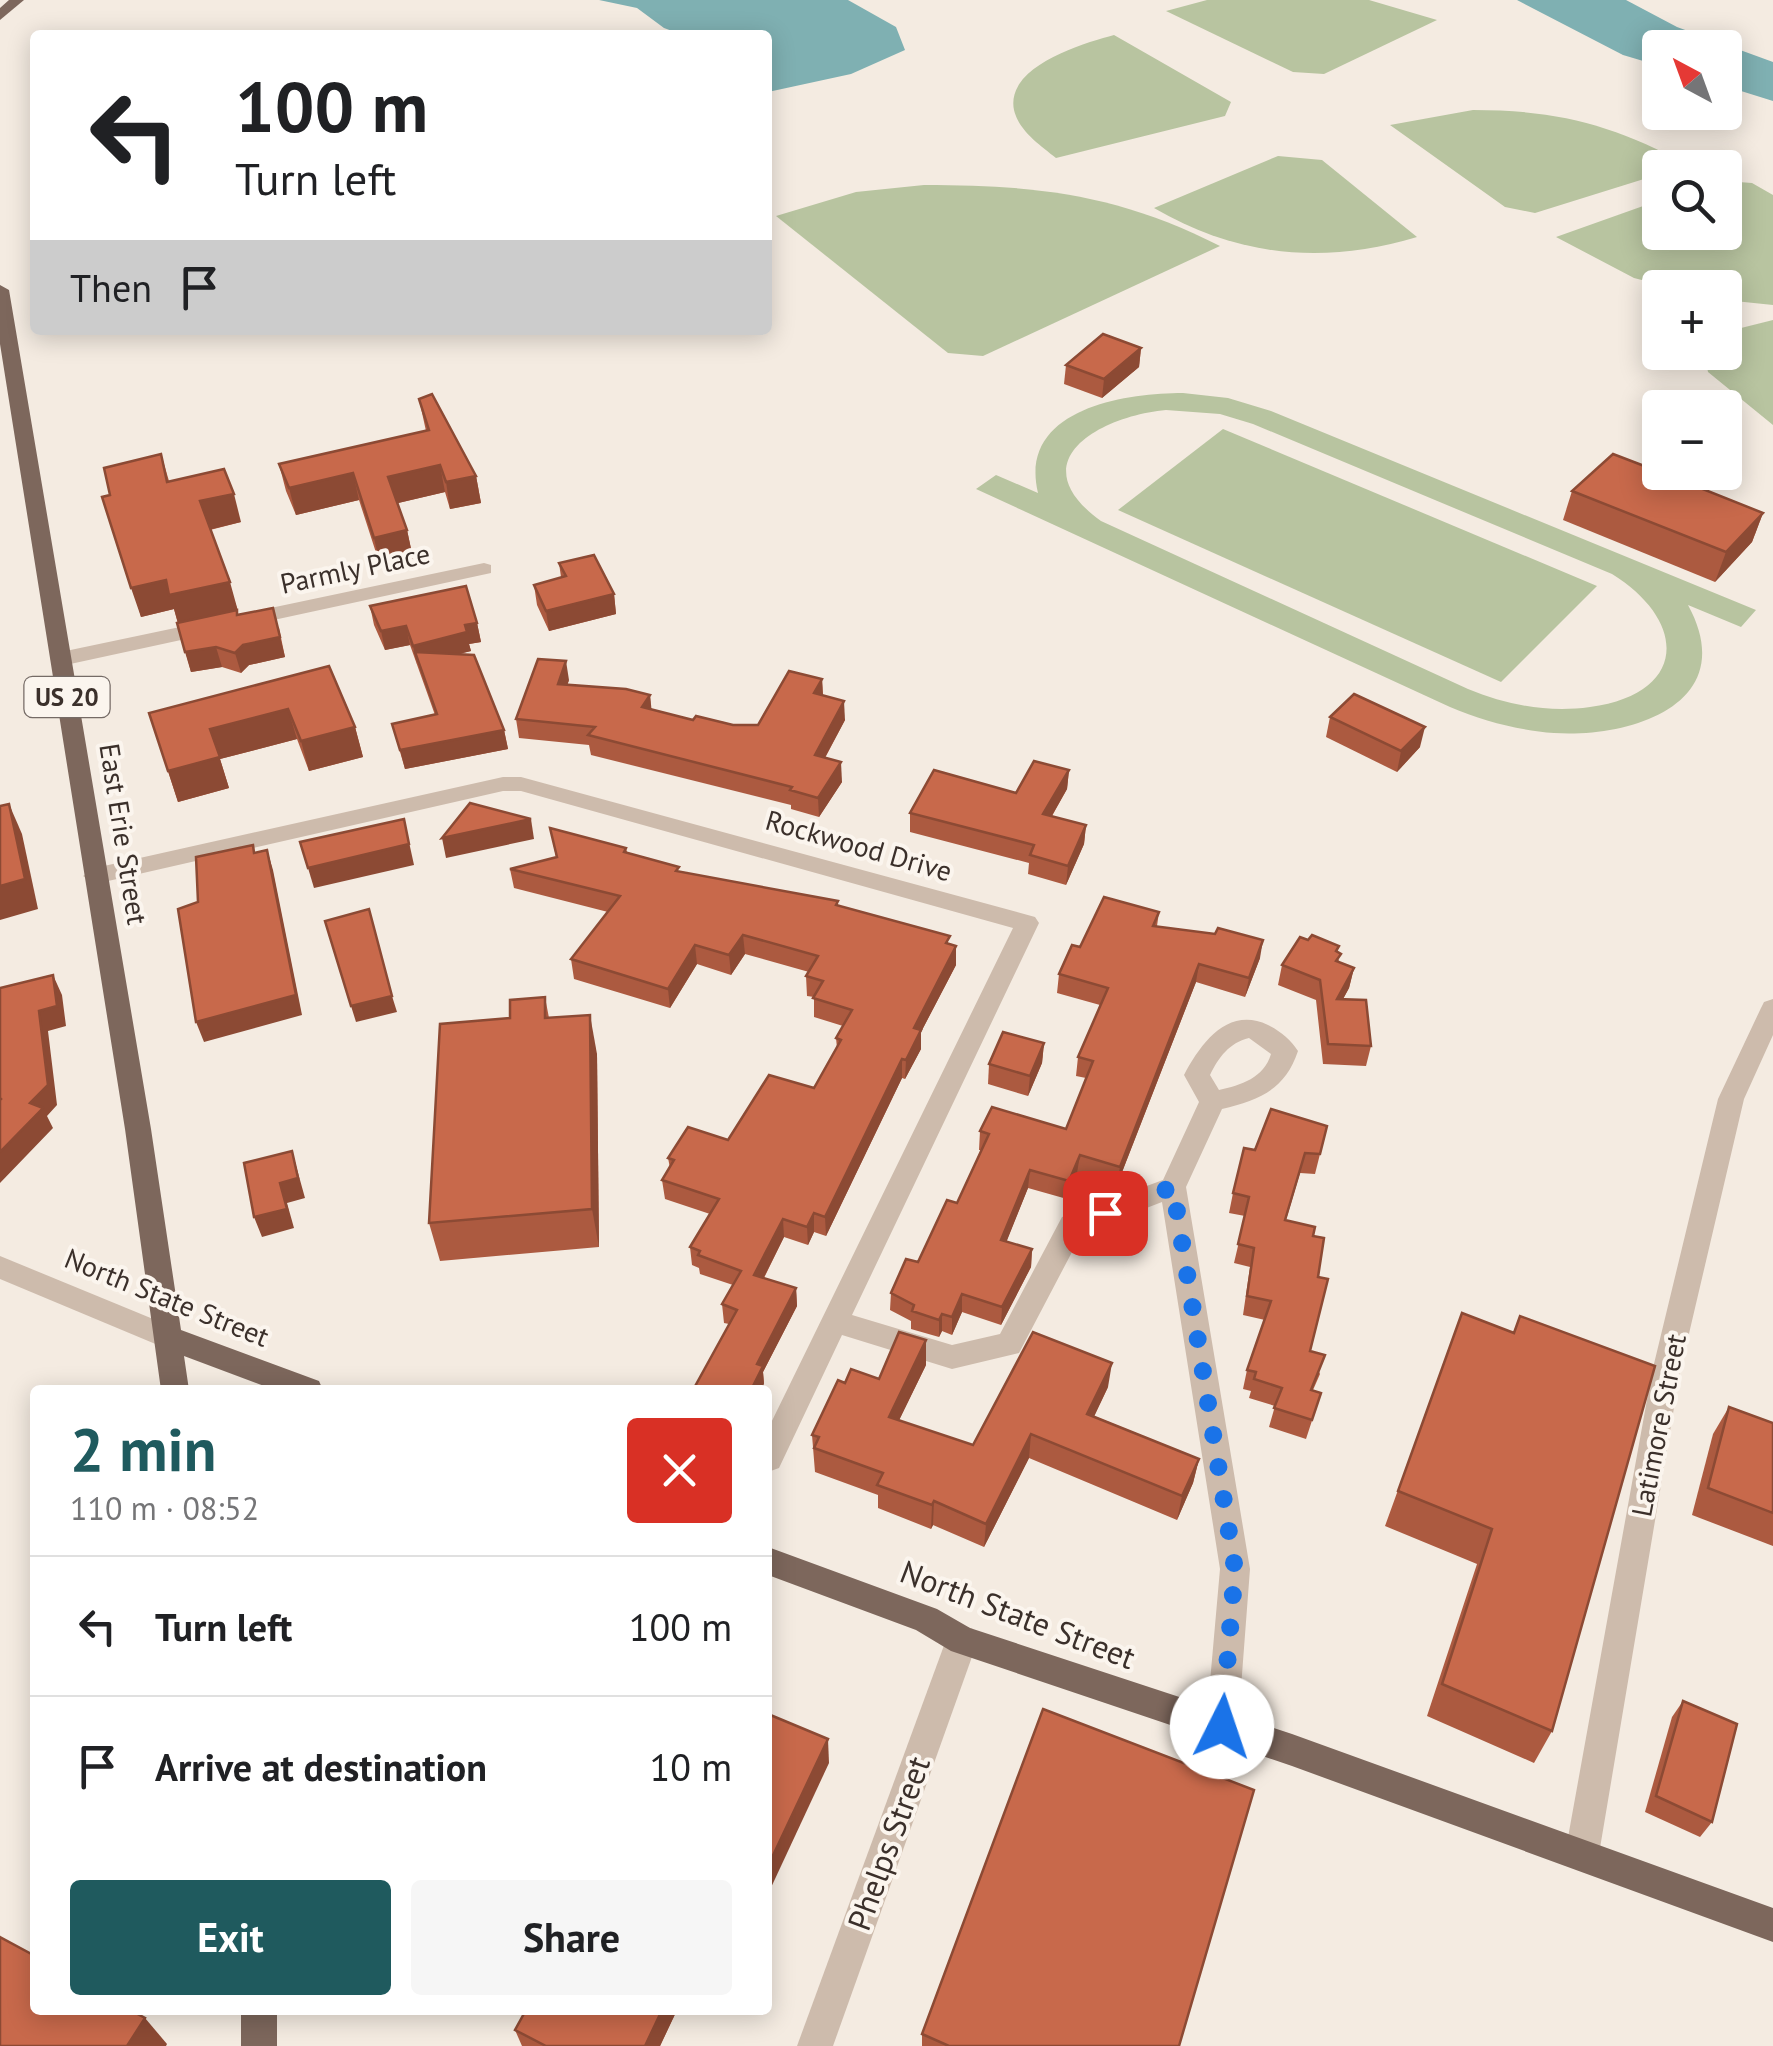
<!DOCTYPE html>
<meta charset="utf-8">
<style>
body{margin:0;font-family:"PT Sans",sans-serif;background:#f6f6f6;color:#202124;height:100vh;display:flex;flex-direction:column;font-size:38px;white-space:nowrap}
*{box-sizing:border-box;margin:0}
p{font-size:32px;color:#757577}
.icon{flex:none;width:55px;height:55px;fill:none;stroke:currentColor;stroke-width:2;stroke-linecap:round;stroke-linejoin:round}
.map{position:relative;flex:1;overflow:hidden}
.panel{position:absolute;left:30px;top:1385px;width:742px;height:630px;display:flex;flex-direction:column;background:#fff;border-radius:10px;box-shadow:0 5px 25px #0003}
.panel>*{flex:none}
.guide{position:absolute;left:30px;top:30px;width:742px;height:305px;border-radius:10px;box-shadow:0 5px 25px #0003;background:#fff;color:#202124;overflow:hidden}
.needle{width:65px;rotate:319deg}
.tools{position:absolute;left:1642px;top:30px;display:grid;gap:20px}
.tools a{display:grid;place-items:center;width:100px;height:100px;border-radius:10px;background:#fff;box-shadow:0 5px 25px #0003;font-size:50px}
.pin{position:absolute;display:grid;place-items:center;width:85px;height:85px;color:#fff;margin:-42px;border-radius:20px;box-shadow:0 5px 15px #0006}
.me{position:absolute;width:110px;margin:-55px;rotate:4deg;stroke-linejoin:round;filter:drop-shadow(0 0 8px #0008)}
.turn{display:flex;align-items:center;gap:35px;height:210px;padding:0 40px;font-size:45px}
.turn .icon{width:130px;height:130px;stroke-width:2.5}
.turn b{display:block;font-size:70px;line-height:85px}
.then{display:flex;align-items:center;height:95px;padding:0 40px;background:#0003;gap:20px;font-size:38px}
.round{display:grid;place-items:center;flex:none;width:105px;height:105px;border-radius:10px;background:#f6f6f6}
.head{display:flex;align-items:center;justify-content:space-between;height:170px;padding:0 40px}
h1{font-size:60px;font-weight:600;line-height:75px;color:#1f5a5e}
.button{display:flex;gap:20px;margin-top:auto;padding:20px 40px}
.button a{flex:1;height:115px;border-radius:10px;background:#1f5a5e;color:#fff;font-size:40px;font-weight:600;line-height:115px;text-align:center}
.button a+a{background:#f6f6f6;color:#202124}
ul{padding:0;list-style:none}
li{display:flex;align-items:center;gap:30px;height:140px;padding:0 40px;border-top:2px solid #e0e0e0}
li div{flex:1}
li b{display:block;font-size:38px}
li em{font-style:normal}
.map>svg:first-child{display:block}
</style>
<div class="map">
<svg width="1773" height="2046" viewBox="0 0 1773 2046">
<rect width="100%" height="100%" fill="#f4ebe1"/>
<g fill="#b8c4a0" fill-rule="evenodd">
<path d="M1207,0H1369L1437,20L1324,74L1293,72L1166,11Z"/>
<path d="M1114,35L1231,102L1225,116L1056,158C1040,145 1019,131 1014,110C1005,66 1084,43 1114,35Z"/>
<path d="M1473,110C1558,110 1614,125 1688,165L1660,168V174L1535,213L1505,207L1390,125Z"/>
<path d="M1278,156L1322,160L1417,237C1324,265 1238,257 1154,208Z"/>
<path d="M1725,181L1752,183L1773,195V305L1725,300V288L1669,287L1634,278L1556,237L1660,200V232H1725Z"/>
<path d="M924,185C1037,185 1118,194 1220,246L983,356L948,353L776,216L856,192Z"/>
<path d="M1773,320V425L1708,372L1704,353L1725,352V332Z"/>
<path d="M1183,393L1228,398L1271,411L1756,610L1741,627L1688,605C1741,702 1634,738 1554,733C1517,730 1483,721 1450,707L976,489L996,475L1038,493C1018,410 1122,393 1183,393ZM1166,410L1220,414L1253,424L1612,574C1689,622 1687,694 1590,707C1548,713 1507,705 1468,689L1101,521C1018,461 1101,416 1166,410Z"/>
<path d="M1223,429L1597,586L1501,682L1118,510Z"/>
</g>
<g fill="#7fb0b2">
<path d="M599,0H848L896,27L905,50L851,74L768,92V35H683L664,28L637,8Z"/>
<path d="M1517,0H1626L1677,27L1773,62V101L1725,86V48H1660V66L1623,55Z"/>
</g>
<g fill="none" stroke-linecap="round" stroke-linejoin="round">
<g fill="#cdbbac" fill-rule="evenodd">
<path d="M484,563L491,565V573L61,666L50,659L61,652Z"/>
<path d="M503,777H521L1035,917L1039,923L852,1315L952,1345L1000,1334L1062,1217L1163,1180L1199,1102L1184,1075C1201,1043 1228,1006 1268,1025C1280,1031 1291,1040 1298,1051C1285,1090 1259,1100 1222,1109L1186,1187L1250,1569L1238,1727L1234,1738L1222,1743L1210,1738L1206,1727L1220,1569L1162,1202L1082,1233L1019,1353L952,1369L842,1335L779,1468L768,1472V1429L1013,928L521,791H503L95,884L83,876L95,868ZM1249,1038L1271,1054C1264,1078 1241,1085 1219,1090L1210,1075C1219,1057 1229,1043 1249,1038Z"/>
<path d="M1773,999V1035L1744,1099L1680,1372L1599,1854L1594,1866L1582,1871L1570,1866L1565,1854L1652,1372L1718,1099L1761,1008L1764,1002Z"/>
<path d="M0,1256L175,1328L179,1336L175,1344L165,1348L0,1279Z"/>
<path d="M962,1625L973,1629L978,1640L833,2046H797L946,1640L951,1629Z"/>
</g>
<g fill="#7d675c" fill-rule="evenodd">
<path d="M9,0H24L0,20V8Z"/>
<path d="M0,285L9,290L151,1129L181,1330L319,1381L323,1390H275L184,1356L189,1390H161L125,1129L0,344Z"/>
<path d="M768,1547L937,1609L970,1628L1292,1734L1773,1908V1942L1292,1766L951,1651L916,1630L768,1575Z"/>
<rect x="241" y="2010" width="36" height="36"/>
</g>
</g>
<g fill="#ac5a40">
<path d="M1141,348L1139,367L1102,398L1064,384L1066,365Z"/>
<path d="M419,399L476,476L481,503L450,509L445,492L398,503L407,530L413,558L380,565L359,500L296,515L286,491L279,464L426,431Z"/>
<path d="M161,454L169,481L241,522L210,530L238,611V615L279,628L285,657L249,665L241,673L222,667L191,672L174,609L141,617L110,495Z"/>
<path d="M1572,491L1763,513L1752,542L1715,582L1563,520Z"/>
<path d="M559,563L614,594L616,614L549,631L537,605L534,585L561,577Z"/>
<path d="M370,606L477,623L481,642L469,644L471,651L458,654L504,730L508,749L405,769L392,724L435,715L410,645L385,650L374,625Z"/>
<path d="M329,666L355,727L363,757L309,771L297,739L220,759L229,788L178,802L149,713Z"/>
<path d="M822,679L823,695L845,720L825,758L842,782L819,817L791,809V805L591,755L589,745L519,738L516,719L569,680L567,685L650,695L651,709L693,720L733,725H758Z"/>
<path d="M1330,717L1420,747L1397,772L1326,737Z"/>
<path d="M1069,770L1067,789L1052,816L1086,825L1084,844L1066,885L1028,874L1029,863L910,832V813L1016,793Z"/>
<path d="M550,828L626,848L627,852L679,872L838,901V905L950,944L956,965L921,1032V1049L905,1079L902,1078L826,1236L814,1232L808,1245L784,1237L764,1278L796,1288L797,1306L763,1372L764,1384L729,1324L724,1323L722,1304L733,1285L700,1274L699,1268L692,1265L690,1247L710,1214L665,1199L662,1180L670,1168L668,1158L728,1140L814,1088L837,1048L836,1038L843,1026L814,1017V997L807,996L806,976L809,972L745,954L731,975L697,964L670,1008L574,979L571,959L608,912L514,888L510,869L556,857Z"/>
<path d="M1159,912L1157,926L1260,958L1245,997L1196,982L1117,1185L1077,1173L1067,1199L1028,1188L1006,1242L1032,1249L1031,1267L1001,1325L962,1312L952,1335L942,1331L939,1337L911,1329V1321L890,1310L891,1293L918,1262L957,1203L981,1150H979L980,1131L1066,1129L1086,1078L1076,1076L1078,1057L1100,1005L1057,993L1059,974L1080,947Z"/>
<path d="M1308,940L1339,946L1337,952L1339,962L1354,968L1349,988L1343,999L1371,1046L1366,1066L1323,1064L1316,1000L1278,985L1282,965Z"/>
<path d="M545,997L549,1018L597,1054L599,1247L440,1261L429,1223L510,1018Z"/>
<path d="M1044,1043L1042,1063L1028,1096L988,1084L989,1064Z"/>
<path d="M1327,1126L1315,1174L1300,1173L1286,1220L1313,1236L1318,1277L1310,1351L1320,1374L1313,1390L1321,1393L1306,1439L1269,1427L1275,1406L1249,1398L1251,1391L1243,1389L1247,1370L1265,1320L1243,1315L1250,1267L1234,1263L1245,1216L1229,1213L1233,1193L1255,1150Z"/>
<path d="M1462,1313L1513,1333L1520,1316L1552,1731L1534,1763L1427,1716L1477,1564L1385,1526Z"/>
<path d="M926,1365L899,1420L973,1445L1108,1387L1094,1416L1199,1459L1193,1483L1177,1520L1029,1458L984,1547L933,1525L931,1529L878,1508V1495L815,1472L812,1435L845,1383L879,1379Z"/>
<path d="M1729,1407L1773,1423V1546L1692,1515L1713,1434Z"/>
<path d="M1683,1701L1712,1822L1700,1837L1645,1812L1672,1717Z"/>
<path d="M526,2010H677L660,2046H522L515,2030Z"/>
<path d="M922,2034L1179,2046H922Z"/>
</g>
<g fill="#8c4a34">
<path d="M1141,348L1139,367L1102,398L1104,379Z"/>
<path d="M440,465L445,492L394,504L388,477Z"/>
<path d="M353,473L359,500L296,515L289,488Z"/>
<path d="M476,476L481,503L450,509L446,482Z"/>
<path d="M234,494L241,522L208,530L200,501Z"/>
<path d="M1763,513L1752,542L1715,582L1726,552Z"/>
<path d="M407,530L413,558L380,565L374,538Z"/>
<path d="M166,580L230,582L238,611L178,623L174,609L141,617L131,588Z"/>
<path d="M614,594L616,614L549,631L546,611Z"/>
<path d="M273,608L285,657L249,665L241,673L235,653Z"/>
<path d="M477,623L481,642L469,644L471,651L420,664L415,652L417,665L413,646L465,625Z"/>
<path d="M406,626L410,645L385,650L381,631Z"/>
<path d="M216,647L222,667L191,672L185,652Z"/>
<path d="M566,661L569,680L561,704L558,684Z"/>
<path d="M822,679L823,698L814,693Z"/>
<path d="M650,695L652,714L642,707Z"/>
<path d="M844,701L845,720L816,774L815,755Z"/>
<path d="M288,709L297,739L220,759L229,788L178,802L168,771L210,729Z"/>
<path d="M355,727L363,757L309,771L301,741Z"/>
<path d="M1425,727L1420,747L1397,772L1401,751Z"/>
<path d="M504,730L508,749L405,769L400,750Z"/>
<path d="M841,762L842,782L819,817L818,798Z"/>
<path d="M1069,770L1067,789L1042,833L1043,814Z"/>
<path d="M9,804L22,834L38,909L0,920V886Z"/>
<path d="M404,819L414,865L314,888L308,868Z"/>
<path d="M531,819L534,839L446,858L442,838Z"/>
<path d="M1086,825L1084,844L1066,885L1068,866Z"/>
<path d="M267,850L273,870L302,1015L204,1042L196,1022Z"/>
<path d="M743,935L745,954L731,975L729,955Z"/>
<path d="M1263,940L1260,958L1245,997L1249,978Z"/>
<path d="M695,945L697,964L670,1008L668,989Z"/>
<path d="M956,946V965L921,1032V1049L905,1079L906,1060L914,1028Z"/>
<path d="M1199,964L1196,982L1117,1185L1120,1167Z"/>
<path d="M1354,968L1349,988L1332,1019L1337,999Z"/>
<path d="M53,975L62,995L66,1026L48,1031L57,1105L47,1116L53,1128L0,1183V1152L30,1103L39,1011Z"/>
<path d="M392,996L397,1012L356,1022L351,1006Z"/>
<path d="M590,1015L597,1054L599,1247L592,1209Z"/>
<path d="M1044,1043L1042,1063L1028,1096L1030,1076Z"/>
<path d="M902,1059V1078L826,1236L825,1217Z"/>
<path d="M292,1151L305,1198L287,1203L294,1228L262,1237L254,1217L280,1183Z"/>
<path d="M1080,1155L1077,1173L1067,1199L1069,1181Z"/>
<path d="M1030,1170L1028,1188L1000,1258L1001,1240Z"/>
<path d="M814,1213V1232L808,1245L807,1227Z"/>
<path d="M783,1219L784,1237L756,1293L754,1275Z"/>
<path d="M1032,1249L1031,1267L1001,1325L1002,1307Z"/>
<path d="M796,1288L797,1306L763,1372L764,1384L761,1390H751L757,1364Z"/>
<path d="M962,1294V1312L952,1335V1317Z"/>
<path d="M942,1314V1331L939,1337V1320Z"/>
<path d="M926,1340V1365L889,1441V1417Z"/>
<path d="M1112,1363L1108,1387L1084,1438L1087,1414Z"/>
<path d="M1031,1434L1029,1458L984,1547L986,1524Z"/>
<path d="M1199,1459L1193,1483L1177,1520L1182,1496Z"/>
<path d="M934,1501L933,1525L931,1529L932,1505Z"/>
<path d="M828,1739L829,1763L768,1894V1866Z"/>
<path d="M662,2010H677L660,2046H645Z"/>
<path d="M145,2018L167,2044L166,2046H127Z"/>
</g>
<g fill="#c8694b" stroke="#8c4a34" stroke-width="2.5">
<path d="M1103,334L1141,348L1104,379L1066,365Z"/>
<path d="M432,394L476,476L446,482L440,465L388,477L407,530L374,538L353,473L289,488L279,464L429,430L419,399Z"/>
<path d="M161,454L167,482L224,469L234,494L200,501L230,582L169,595L166,580L131,588L102,497L110,495L104,468Z"/>
<path d="M1613,454L1660,472L1763,513L1726,552L1572,491Z"/>
<path d="M594,555L614,594L546,611L534,585L566,576L559,563Z"/>
<path d="M466,586L477,623L465,625L467,632L413,646L406,626L381,631L370,606Z"/>
<path d="M273,608L280,637L243,645L235,653L216,647L185,652L177,623L237,610V615Z"/>
<path d="M415,652L474,655L504,730L400,750L392,724L437,714Z"/>
<path d="M538,659L566,661L558,684L626,689L650,695L642,707L693,720L696,716L733,725H758L789,671L822,679L814,693L844,701L815,755L841,762L818,798L790,790L792,787L588,735L595,727L516,719Z"/>
<path d="M329,666L355,727L301,741L288,709L210,729L220,757L168,771L149,713Z"/>
<path d="M1354,694L1425,727L1401,751L1330,717Z"/>
<path d="M1034,761L1069,770L1043,814L1086,825L1068,866L1030,855L1034,845L910,813L934,770L1016,793Z"/>
<path d="M470,803L531,819L442,838Z"/>
<path d="M9,804L25,879L0,886V806Z"/>
<path d="M404,819L409,844L308,868L300,842Z"/>
<path d="M550,828L626,848L624,852L679,867L676,871L838,901L836,905L950,936L946,943L956,946L914,1028L921,1030L906,1060L902,1059L825,1217L814,1213L807,1227L783,1219L754,1275L796,1288L757,1364L763,1366L751,1390H693L737,1310L722,1304L741,1271L698,1255L700,1251L690,1247L719,1199L662,1180L674,1160L668,1158L688,1127L728,1140L769,1075L814,1088L841,1040L836,1038L852,1010L813,998L823,981L806,976L818,956L743,935L729,955L695,945L668,989L571,959L620,896L510,869L557,857Z"/>
<path d="M253,845L254,853L267,850L296,995L196,1022L178,909L198,902L196,857Z"/>
<path d="M1104,897L1159,912L1153,926L1215,934L1218,928L1263,940L1249,978L1199,964L1120,1167L1080,1155L1069,1181L1030,1170L1001,1240L1032,1249L1002,1307L962,1294L952,1317L942,1314L939,1320L912,1311L914,1305L891,1293L906,1259L918,1262L947,1200L957,1203L989,1134L980,1131L992,1107L1066,1129L1093,1061L1078,1057L1108,988L1059,974L1072,945L1080,947Z"/>
<path d="M369,909L392,996L351,1006L325,921Z"/>
<path d="M1312,935L1339,946L1336,951L1341,954L1336,961L1354,968L1337,999L1366,1000L1371,1046L1328,1044L1320,980L1282,965L1300,937L1308,940Z"/>
<path d="M53,975L57,1006L39,1011L48,1085L30,1103L43,1108L0,1152V1100L1,1099L0,1098V988Z"/>
<path d="M545,997V1018L590,1015L592,1209L429,1223L440,1024L510,1018V1000Z"/>
<path d="M1003,1032L1044,1043L1030,1076L989,1064Z"/>
<path d="M1271,1109L1327,1126L1320,1154L1305,1153L1285,1220L1315,1227L1313,1236L1324,1238L1318,1277L1328,1279L1310,1351L1325,1355L1311,1390L1321,1393L1312,1420L1274,1408L1282,1388L1254,1379L1256,1372L1247,1370L1271,1301L1247,1296L1254,1248L1238,1244L1249,1197L1233,1193L1244,1148L1255,1150Z"/>
<path d="M292,1151L298,1178L280,1183L287,1209L254,1217L244,1163Z"/>
<path d="M1462,1313L1514,1333L1520,1316L1655,1366L1552,1731L1442,1684L1492,1529L1398,1491Z"/>
<path d="M899,1332L926,1340L889,1417L973,1445L1033,1332L1112,1363L1087,1414L1199,1459L1182,1496L1031,1434L986,1524L934,1501L932,1505L877,1485L883,1473L814,1448L819,1437L812,1435L838,1380L845,1383L851,1369L879,1379Z"/>
<path d="M1729,1407L1773,1423V1513L1708,1488Z"/>
<path d="M1683,1701L1737,1724L1712,1822L1656,1796Z"/>
<path d="M1043,1709L1254,1790L1179,2046H949L922,2034Z"/>
<path d="M768,1714L828,1739L768,1866Z"/>
<path d="M0,1937L35,1956V2010H130L145,2018L127,2046H0Z"/>
<path d="M526,2010H662L645,2046H546L515,2030Z"/>
</g>
<g fill="none" stroke-linecap="round" stroke-linejoin="round">
<path stroke="#1a73e8" stroke-width="18" stroke-dasharray="0 32.4" d="M1105,1213L1173,1187L1235,1569L1222,1727"/>
</g>
<g text-anchor="middle" dominant-baseline="central" stroke-width="8" stroke-linejoin="round" paint-order="stroke">
<rect fill="#fbf5ee" stroke="#756b66" stroke-width="2.5" x="24.5" y="677" width="85" height="40" rx="8"/>
<g font-size="25" font-weight="bold" fill="#3b302b">
<text x="67" y="697">US 20</text>
</g>
<g font-size="28" fill="#3b302b" stroke="#fbf5ee">
<text transform="translate(355 568) rotate(-12)">Parmly Place</text>
<text transform="translate(124 834) rotate(81)">East Erie Street</text>
<text transform="translate(859 845) rotate(16)">Rockwood Drive</text>
<text transform="translate(167 1297) rotate(22)">North State Street</text>
<text transform="translate(1658 1425) rotate(-79)">Latimore Street</text>
</g>
<g font-size="32" fill="#3b302b" stroke="#fbf5ee">
<text transform="translate(1018 1614) rotate(21)">North State Street</text>
<text transform="translate(888 1843) rotate(-70)">Phelps Street</text>
</g>
</g>
</svg>
<div class="tools">
<a><svg class="needle" viewBox="-14 -14 28 28"><path d="M0-13l5 13h-10z" fill="#e53935"/><path d="M0 13l5-13h-10z" fill="#757577"/></svg></a>
<a><svg class="icon" aria-label="search" viewBox="0 0 24 24"><circle cx="10" cy="10" r="6"/><path d="M15 15l6 6"/></svg></a>
<a>+</a>
<a>−</a>
</div>
<div class="pin" style="left:1105px;top:1213px;background:#d93025"><svg class="icon" aria-label="arrive" viewBox="0 0 24 24"><path d="M6 21V4h12l-3 4 3 4H6"/></svg></div>
<svg class="me" style="left:1222px;top:1727px" viewBox="-20 -20 40 40"><circle r="19" fill="#fff"/><path d="M0-13L10 11 0 6-10 11z" fill="#1a73e8"/></svg>
<div class="guide">
<div class="turn"><svg class="icon" aria-label="left" viewBox="0 0 24 24"><path d="M17 20v-9H6M10 6l-5 5 5 5"/></svg><div><b>100 m</b>Turn left</div></div>
<div class="then">Then<svg class="icon" aria-label="arrive" viewBox="0 0 24 24"><path d="M6 21V4h12l-3 4 3 4H6"/></svg></div>
</div>
<section class="panel">
<div class="head"><div><h1>2 min</h1><p>110 m · 08:52</p></div><a class="round" style="background:#d93025;color:#fff"><svg class="icon" aria-label="close" viewBox="0 0 24 24"><path d="M6 6l12 12M18 6L6 18"/></svg></a></div>
<ul>
<li><svg class="icon" aria-label="left" viewBox="0 0 24 24"><path d="M17 20v-9H6M10 6l-5 5 5 5"/></svg><div><b>Turn left</b></div><em>100 m</em></li>
<li><svg class="icon" aria-label="arrive" viewBox="0 0 24 24"><path d="M6 21V4h12l-3 4 3 4H6"/></svg><div><b>Arrive at destination</b></div><em>10 m</em></li>
</ul>
<div class="button"><a>Exit</a><a>Share</a></div>
</section>
</div>
